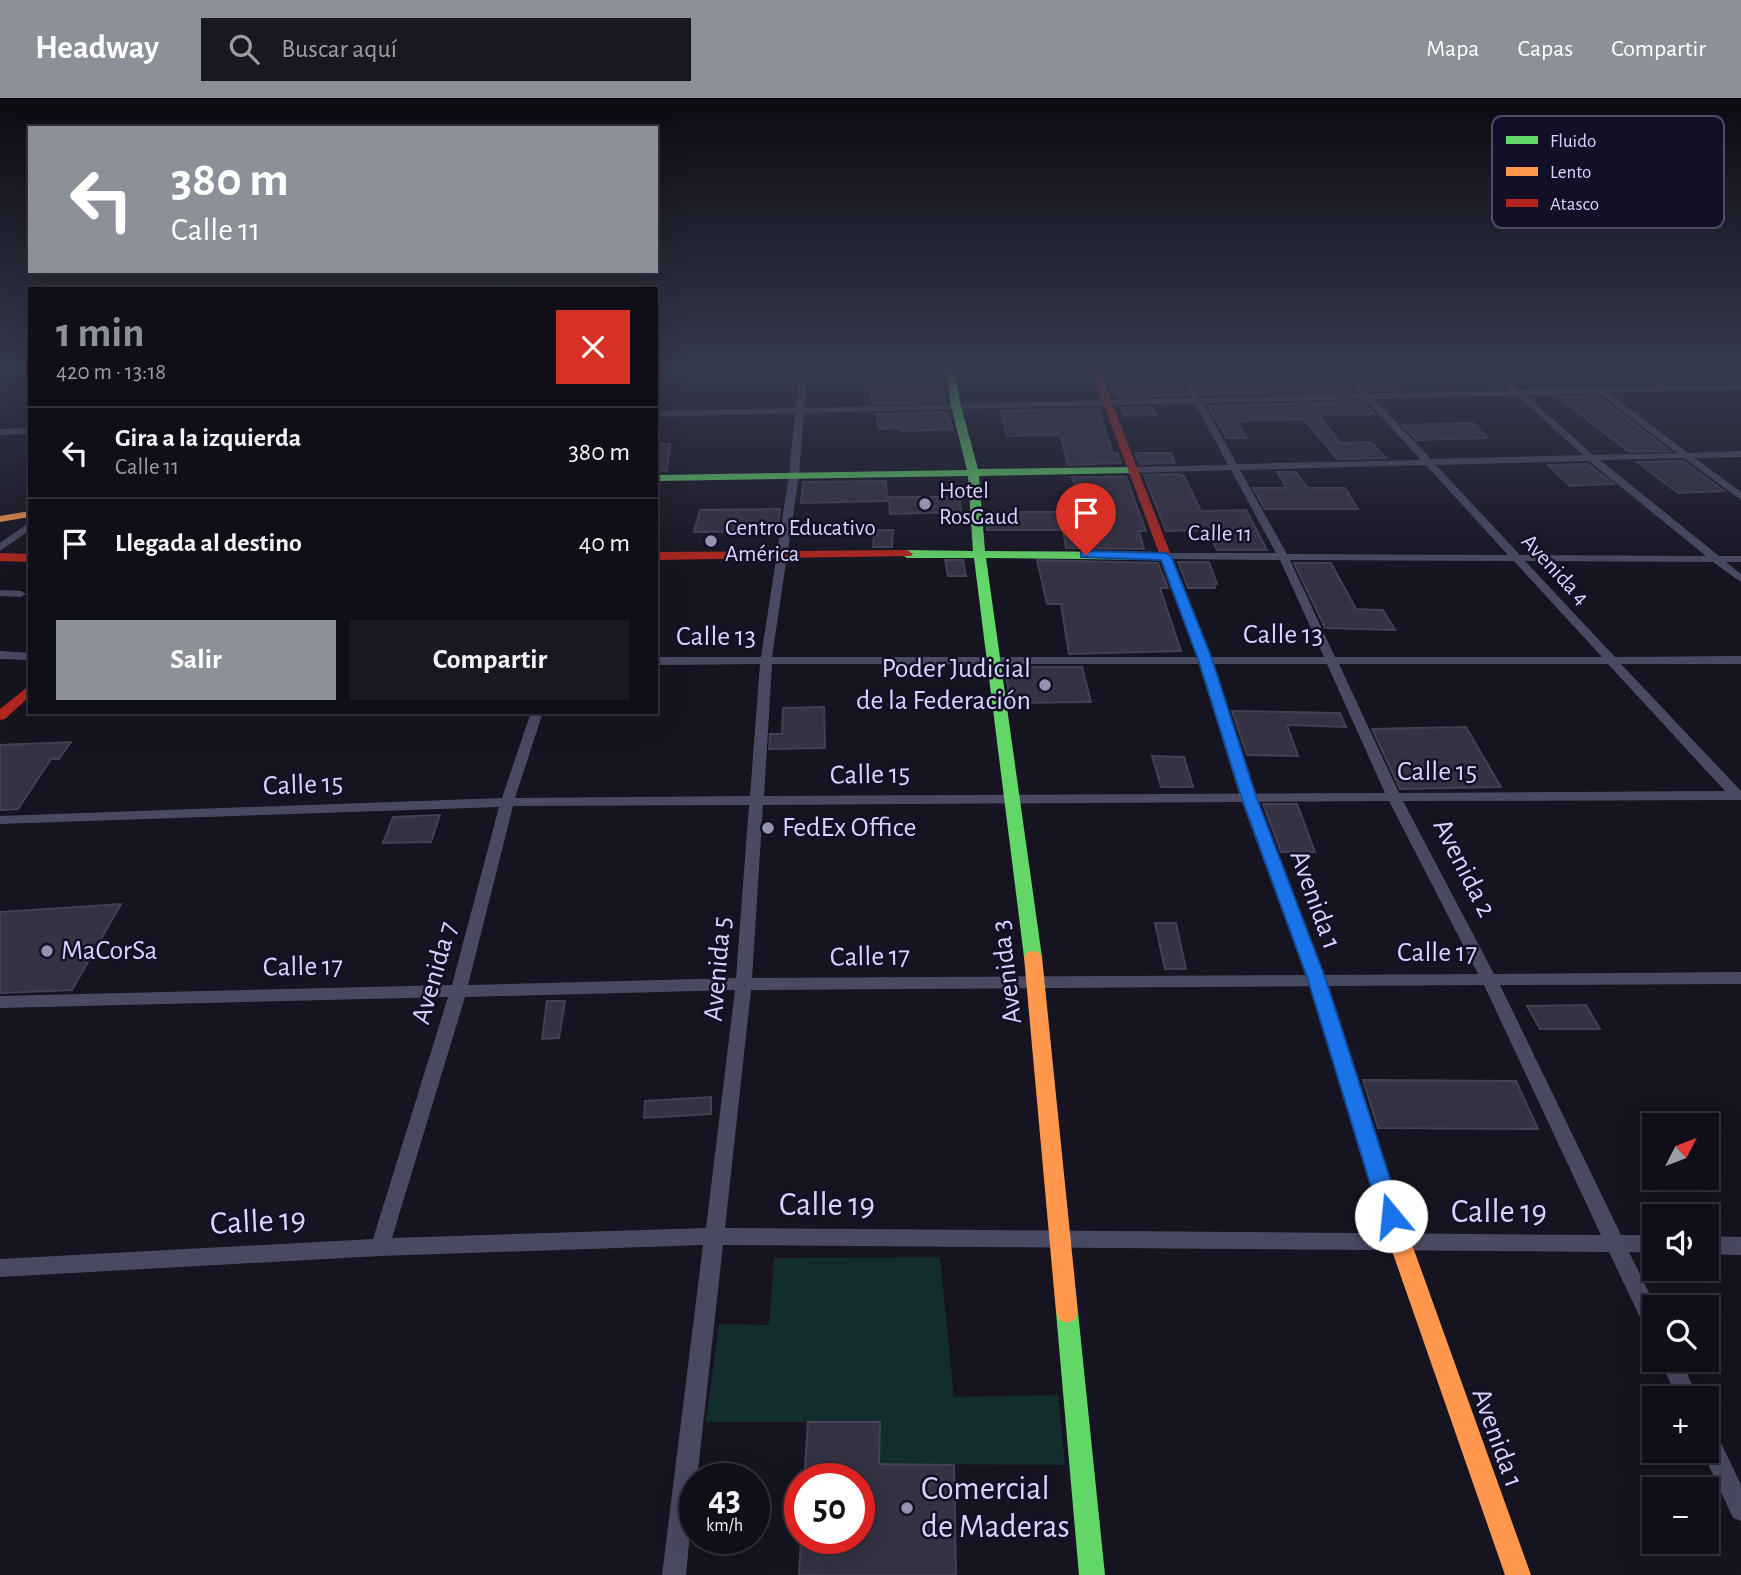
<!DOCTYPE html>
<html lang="es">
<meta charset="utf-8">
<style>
body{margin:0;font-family:"Alegreya Sans",sans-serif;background:#191822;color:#f1f3f6;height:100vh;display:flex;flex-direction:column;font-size:26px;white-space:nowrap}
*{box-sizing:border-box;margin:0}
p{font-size:23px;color:#9c9ca2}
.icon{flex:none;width:38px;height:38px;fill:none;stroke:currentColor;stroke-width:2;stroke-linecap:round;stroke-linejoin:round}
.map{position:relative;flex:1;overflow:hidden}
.panel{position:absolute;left:28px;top:189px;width:630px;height:427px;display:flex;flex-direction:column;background:#100f19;border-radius:0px;box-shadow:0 7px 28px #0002,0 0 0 2px #302f38}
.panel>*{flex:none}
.hud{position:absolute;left:28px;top:28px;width:630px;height:147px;border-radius:0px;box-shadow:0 7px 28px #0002,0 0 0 2px #302f38;background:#8c9099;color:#fff;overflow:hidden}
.needle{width:46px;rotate:48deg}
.fabs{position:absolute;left:1642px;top:1015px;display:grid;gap:14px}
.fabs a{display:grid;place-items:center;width:77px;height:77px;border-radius:0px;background:#100f19;box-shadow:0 7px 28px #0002,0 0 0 2px #302f38;font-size:35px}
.speed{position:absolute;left:679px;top:1365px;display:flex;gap:14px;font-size:35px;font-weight:700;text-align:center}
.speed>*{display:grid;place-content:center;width:91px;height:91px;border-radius:50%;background:#100f19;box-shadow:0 7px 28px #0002,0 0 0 2px #302f38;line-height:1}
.speed small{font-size:18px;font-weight:400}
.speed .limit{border:10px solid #d22;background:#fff;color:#111}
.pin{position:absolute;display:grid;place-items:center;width:60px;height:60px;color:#fff;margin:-72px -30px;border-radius:50% 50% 50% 0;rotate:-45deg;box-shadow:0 0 7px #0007}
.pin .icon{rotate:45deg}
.me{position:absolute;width:77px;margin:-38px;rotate:343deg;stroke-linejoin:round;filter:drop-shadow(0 0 5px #0008)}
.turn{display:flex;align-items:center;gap:24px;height:147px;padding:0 28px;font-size:32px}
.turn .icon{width:91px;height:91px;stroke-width:2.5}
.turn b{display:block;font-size:49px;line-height:60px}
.round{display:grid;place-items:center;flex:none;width:74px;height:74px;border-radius:0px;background:#191822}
.overview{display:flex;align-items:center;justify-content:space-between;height:119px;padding:0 28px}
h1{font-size:42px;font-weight:700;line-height:52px;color:#8c9099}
.action{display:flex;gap:14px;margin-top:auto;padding:14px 28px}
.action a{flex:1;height:80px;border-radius:0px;background:#8c9099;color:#fff;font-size:28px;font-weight:700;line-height:80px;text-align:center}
.action a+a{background:#191822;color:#f1f3f6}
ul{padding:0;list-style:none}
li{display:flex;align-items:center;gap:21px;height:91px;padding:0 28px;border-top:2px solid #302f38}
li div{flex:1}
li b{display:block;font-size:26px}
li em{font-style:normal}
header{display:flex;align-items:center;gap:42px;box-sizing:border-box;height:98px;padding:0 35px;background:#8c9099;color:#fff}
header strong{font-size:33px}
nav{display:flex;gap:38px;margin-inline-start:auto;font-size:24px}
.search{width:490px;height:63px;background:#191822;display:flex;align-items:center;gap:18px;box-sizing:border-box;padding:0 24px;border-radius:0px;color:#9c9ca2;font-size:26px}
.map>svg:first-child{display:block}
</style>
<header>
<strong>Headway</strong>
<div class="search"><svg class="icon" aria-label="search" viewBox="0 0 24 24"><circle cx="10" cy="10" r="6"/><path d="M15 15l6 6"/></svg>Buscar aquí</div>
<nav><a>Mapa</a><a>Capas</a><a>Compartir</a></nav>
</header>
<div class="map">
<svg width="1741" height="1477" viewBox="0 0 1741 1477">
<rect width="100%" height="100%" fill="#161421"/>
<path fill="#132c2d" d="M940,1159L954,1299L1058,1297L1065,1367L879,1366V1324H706L719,1226L769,1227L774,1160Z"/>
<g fill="#343243" stroke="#433f54" stroke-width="2">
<path d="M871,269H941L945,304L872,306L871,286L864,287L865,273H871Z"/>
<path d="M1104,269H1139L1143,275L1175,274L1188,297L1117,299Z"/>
<path d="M1267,271L1274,278L1338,276L1354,294L1202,297L1189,274Z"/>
<path d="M1388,279L1401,292L1370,293L1357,280Z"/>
<path d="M1598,298L1670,353L1629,354L1558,299Z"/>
<path d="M1363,304L1374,316L1319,317L1340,345L1371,344L1386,360L1337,361L1304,321L1236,323L1247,340H1227L1208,308Z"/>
<path d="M1151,309L1156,317L1125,318L1121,310Z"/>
<path d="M1098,310L1113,355H1118L1121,365L1068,367L1060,337L1007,338L1000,313Z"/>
<path d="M947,314L953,331L902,333L901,330L879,331L876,316Z"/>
<path d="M1473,325L1488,340L1417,342L1402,327Z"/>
<path d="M656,346H670L667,373H656Z"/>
<path d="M1135,355H1171L1175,365L1140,366Z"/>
<path d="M1683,363L1724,393L1678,395L1637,364Z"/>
<path d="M1588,366L1614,386L1570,388L1548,367Z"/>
<path d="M1277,374H1296L1308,390H1345L1358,411H1265L1253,390H1287Z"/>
<path d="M1179,376L1184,378L1201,413L1246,412L1267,452H1217L1207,432L1166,433L1144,377Z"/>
<path d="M1126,379L1146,433H1139L1144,451L1066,450L1063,432H987L986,414H1083L1072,379Z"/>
<path d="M886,383L887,403L801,405L803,384Z"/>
<path d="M889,399H960L961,414L890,416Z"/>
<path d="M780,411L778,433L694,434L700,412Z"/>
<path d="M874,432H893L892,449H873Z"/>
<path d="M945,462H963L966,478H948Z"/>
<path d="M1037,462L1158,465L1168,490H1160L1181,553L1069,556L1061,506H1047Z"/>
<path d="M1178,464H1209L1217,486H1214L1215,490H1188Z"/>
<path d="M1294,465H1331L1356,511L1383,512L1395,532L1325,530Z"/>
<path d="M1005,569H1082L1091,604L1010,605Z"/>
<path d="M824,609L825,650L769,651L770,636H782L783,610Z"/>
<path d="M1232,613L1340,615L1346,629L1287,627L1298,658L1247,657Z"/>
<path d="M1466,629L1501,689L1400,691L1372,631Z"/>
<path d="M71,644L59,661H51L18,711L0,712V647Z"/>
<path d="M1152,658L1184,659L1193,689H1161Z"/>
<path d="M1263,706H1297L1315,754H1281Z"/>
<path d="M440,717L431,744L383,745L393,719Z"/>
<path d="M121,806L72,892L0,895V814Z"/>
<path d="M1155,825H1176L1186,871H1165Z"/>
<path d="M547,903H565L559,940L542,941Z"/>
<path d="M1586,907L1600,931H1540L1527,908Z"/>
<path d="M1363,982L1516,983L1538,1031L1378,1030Z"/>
<path d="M711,999V1016L644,1020L645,1003Z"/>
<path d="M808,1324H880L879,1366L954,1367L956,1477H799L801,1440H859V1381H804Z"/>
</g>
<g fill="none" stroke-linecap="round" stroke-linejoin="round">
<g fill="#4a4962" fill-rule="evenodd">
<path d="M800,269H808L804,310L1192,300L1175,269H1183L1200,300L1360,296L1336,269H1344L1369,296L1511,292L1486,269H1495L1520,292L1658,289L1631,269H1640L1668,288L1741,287V291L1609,295L1688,355L1741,353V359L1695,360L1741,394V402L1684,360L1600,362L1719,458H1741V464H1726L1741,476V484L1713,464L1525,463L1615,559L1741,558V566H1621L1741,693V702L1403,703L1494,876L1741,874V886L1500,887L1621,1137H1654V1155L1629,1154L1656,1209H1654V1237L1647,1234L1609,1154L723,1147L697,1381H695L686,1477H662L703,1147L380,1158L0,1179V1161L373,1141L448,899L0,910V898L452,887L499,709L0,726V718L502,700L531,614H543L515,700L750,698L760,566L656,567V559H761L789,377L795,315L656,319V313L796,310ZM1599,295L1677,355L1593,357L1526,297ZM1516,297L1583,357L1431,361L1374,301ZM1365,301L1421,362L1237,366L1203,305ZM1195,305L1228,367L1132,369L1127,372L1132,375L1231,372L1276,455H1165L1160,458L1165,461L1280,462L1324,559H772L799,377L804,315ZM1589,363L1706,458L1520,457L1436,367ZM1426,367L1508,457L1287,456L1240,372ZM1290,462L1514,463L1602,559H1335ZM772,566H1327L1385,695L764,698ZM1339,566H1608L1725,693L1399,695ZM1389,703L1478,876L752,880L763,707ZM749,707L736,880L468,887L513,708ZM1484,887L1601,1137L725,1130L751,892ZM735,892L706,1130L392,1140L465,899Z"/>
<path d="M30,272V276L0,277V273Z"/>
<path d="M30,330V336L0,337V331Z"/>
<path d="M30,424V432L0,453V445Z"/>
<path d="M0,492L21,493L26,496L21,499L0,498Z"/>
<path d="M0,553L30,555V562L0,561Z"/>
<path d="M1706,1138L1741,1139V1157L1706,1156Z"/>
<path d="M1660,1262H1681L1698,1300H1677Z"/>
<path d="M1706,1327L1714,1330L1741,1387V1423L1733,1420L1702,1353H1706Z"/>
</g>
<g fill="#63d668" fill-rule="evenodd">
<path d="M946,269H954L961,308L978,371L1132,369L1137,372L1132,375L979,378L985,453L1165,454L1171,458L1165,462L986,460L1042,859L1039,864H1027L1024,859L974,460H907L901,456L907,452L973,453L968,378L656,383V377L967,372L951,308Z"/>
<path d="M1185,505L1191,509L1212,561L1256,698L1326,882L1405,1127L1402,1134L1394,1136L1386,1134L1383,1127L1308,882L1240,698L1198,561L1179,509Z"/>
<path d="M1067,1203L1075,1206L1078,1214L1105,1477H1079L1056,1214L1059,1206Z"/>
</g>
<g fill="#ff974d" fill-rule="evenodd">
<path d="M30,413V419L0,424V418Z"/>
<path d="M1033,853L1039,854L1042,859L1078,1214L1075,1222L1067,1225L1059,1222L1056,1214L1024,859L1027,854Z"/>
<path d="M1394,1118L1402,1120L1405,1127L1531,1477H1505L1383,1127L1386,1120Z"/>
</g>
<g fill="#b3261e" fill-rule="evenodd">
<path d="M1090,269H1098L1191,509L1189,512H1181L1179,509Z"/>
<path d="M907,452L913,456L911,458L656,462V454Z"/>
<path d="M0,455L30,456V464L0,463Z"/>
<path d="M30,587V598L5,621L0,622V611Z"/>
</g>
</g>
<linearGradient id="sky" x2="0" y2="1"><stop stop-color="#0c0b12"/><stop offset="0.57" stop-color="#363a4e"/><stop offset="1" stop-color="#363a4e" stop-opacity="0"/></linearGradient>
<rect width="1741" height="476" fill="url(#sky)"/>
<path fill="#1a73e8" stroke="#114b97" stroke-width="2" d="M1086,453L1166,455L1171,458L1212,561L1256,698L1326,882L1402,1118L1399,1125L1391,1128L1383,1125L1380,1118L1308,882L1241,698L1198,561L1161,462L1081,459V454Z"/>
<g fill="#9591b1" stroke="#130f26" stroke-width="2.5">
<circle cx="925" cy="406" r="7"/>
<circle cx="711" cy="443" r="7"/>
<circle cx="1045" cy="587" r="7"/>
<circle cx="768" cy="730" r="7"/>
<circle cx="47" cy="853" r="7"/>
<circle cx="907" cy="1410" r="7"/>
</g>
<g text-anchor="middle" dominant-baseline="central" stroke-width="5" stroke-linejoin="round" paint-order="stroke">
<g font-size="23" fill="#d9d4ff" stroke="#130f26" text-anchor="start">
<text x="939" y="393">Hotel<tspan x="939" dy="26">RosGaud</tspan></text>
<text x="725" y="430">Centro Educativo<tspan x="725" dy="26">América</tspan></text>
</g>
<g font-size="23" fill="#d9d4ff" stroke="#130f26">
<text transform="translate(1220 436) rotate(1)">Calle 11</text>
<text transform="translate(1555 472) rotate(47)">Avenida 4</text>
</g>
<g font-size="28" fill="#d9d4ff" stroke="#130f26">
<text x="1283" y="537">Calle 13</text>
<text x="716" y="539">Calle 13</text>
<text x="1437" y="674">Calle 15</text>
<text transform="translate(870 677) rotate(-1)">Calle 15</text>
<text transform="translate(303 687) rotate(-2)">Calle 15</text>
<text transform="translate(1464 770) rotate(63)">Avenida 2</text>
<text transform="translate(1315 802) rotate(70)">Avenida 1</text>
<text x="1437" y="855">Calle 17</text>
<text transform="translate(870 859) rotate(-1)">Calle 17</text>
<text transform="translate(303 869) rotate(-1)">Calle 17</text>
<text transform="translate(718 871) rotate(-85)">Avenida 5</text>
<text transform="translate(1007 874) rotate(-97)">Avenida 3</text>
<text transform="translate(435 875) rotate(-74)">Avenida 7</text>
<text transform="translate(1497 1340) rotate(70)">Avenida 1</text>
</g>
<g font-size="28" fill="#d9d4ff" stroke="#130f26" text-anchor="start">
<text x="1031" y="571" text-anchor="end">Poder Judicial<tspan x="1031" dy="32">de la Federación</tspan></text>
<text x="782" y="730">FedEx Office</text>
<text x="61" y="853">MaCorSa</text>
</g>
<g font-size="33" fill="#d9d4ff" stroke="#130f26">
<text x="827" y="1107">Calle 19</text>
<text x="1499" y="1114">Calle 19</text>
<text transform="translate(258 1124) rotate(-3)">Calle 19</text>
</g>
<g font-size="33" fill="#d9d4ff" stroke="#130f26" text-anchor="start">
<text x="921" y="1391">Comercial<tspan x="921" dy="38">de Maderas</tspan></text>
</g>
</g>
<rect x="1492" y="18" width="232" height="112" rx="10" fill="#130f26" stroke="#4e4a67" stroke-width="2"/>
<rect x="1506" y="38" width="32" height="8" fill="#63d668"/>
<rect x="1506" y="69" width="32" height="9" fill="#ff974d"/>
<rect x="1506" y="101" width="32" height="8" fill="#b3261e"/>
<g font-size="19" fill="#d9d4ff">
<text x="1550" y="49">Fluido</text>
<text x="1550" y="80">Lento</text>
<text x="1550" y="112">Atasco</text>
</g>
</svg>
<div class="fabs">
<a><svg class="needle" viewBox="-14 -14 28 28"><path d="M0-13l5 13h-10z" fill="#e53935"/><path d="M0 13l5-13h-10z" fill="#9c9ca2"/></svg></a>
<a><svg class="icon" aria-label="sound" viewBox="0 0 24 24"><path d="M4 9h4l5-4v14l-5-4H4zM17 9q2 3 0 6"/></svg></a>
<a><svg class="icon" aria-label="search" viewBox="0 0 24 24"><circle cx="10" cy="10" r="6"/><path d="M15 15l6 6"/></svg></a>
<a>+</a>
<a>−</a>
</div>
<div class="speed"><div>43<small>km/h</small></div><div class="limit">50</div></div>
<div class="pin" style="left:1086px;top:457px;background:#d93025"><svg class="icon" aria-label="arrive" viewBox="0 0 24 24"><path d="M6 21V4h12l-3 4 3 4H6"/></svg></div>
<svg class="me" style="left:1391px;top:1118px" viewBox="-20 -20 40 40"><circle r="19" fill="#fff"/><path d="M0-13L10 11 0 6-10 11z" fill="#1a73e8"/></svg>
<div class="hud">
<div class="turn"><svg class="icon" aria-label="left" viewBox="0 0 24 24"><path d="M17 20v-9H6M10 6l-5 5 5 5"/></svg><div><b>380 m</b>Calle 11</div></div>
</div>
<section class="panel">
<div class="overview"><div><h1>1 min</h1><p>420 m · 13:18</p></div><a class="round" style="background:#d93025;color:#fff"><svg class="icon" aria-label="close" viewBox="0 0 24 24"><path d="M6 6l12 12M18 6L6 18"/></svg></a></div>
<ul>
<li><svg class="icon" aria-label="left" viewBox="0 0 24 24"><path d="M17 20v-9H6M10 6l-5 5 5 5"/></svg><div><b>Gira a la izquierda</b><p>Calle 11</p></div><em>380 m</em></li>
<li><svg class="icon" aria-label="arrive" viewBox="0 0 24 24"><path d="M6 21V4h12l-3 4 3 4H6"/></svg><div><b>Llegada al destino</b></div><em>40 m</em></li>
</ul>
<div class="action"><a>Salir</a><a>Compartir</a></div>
</section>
</div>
